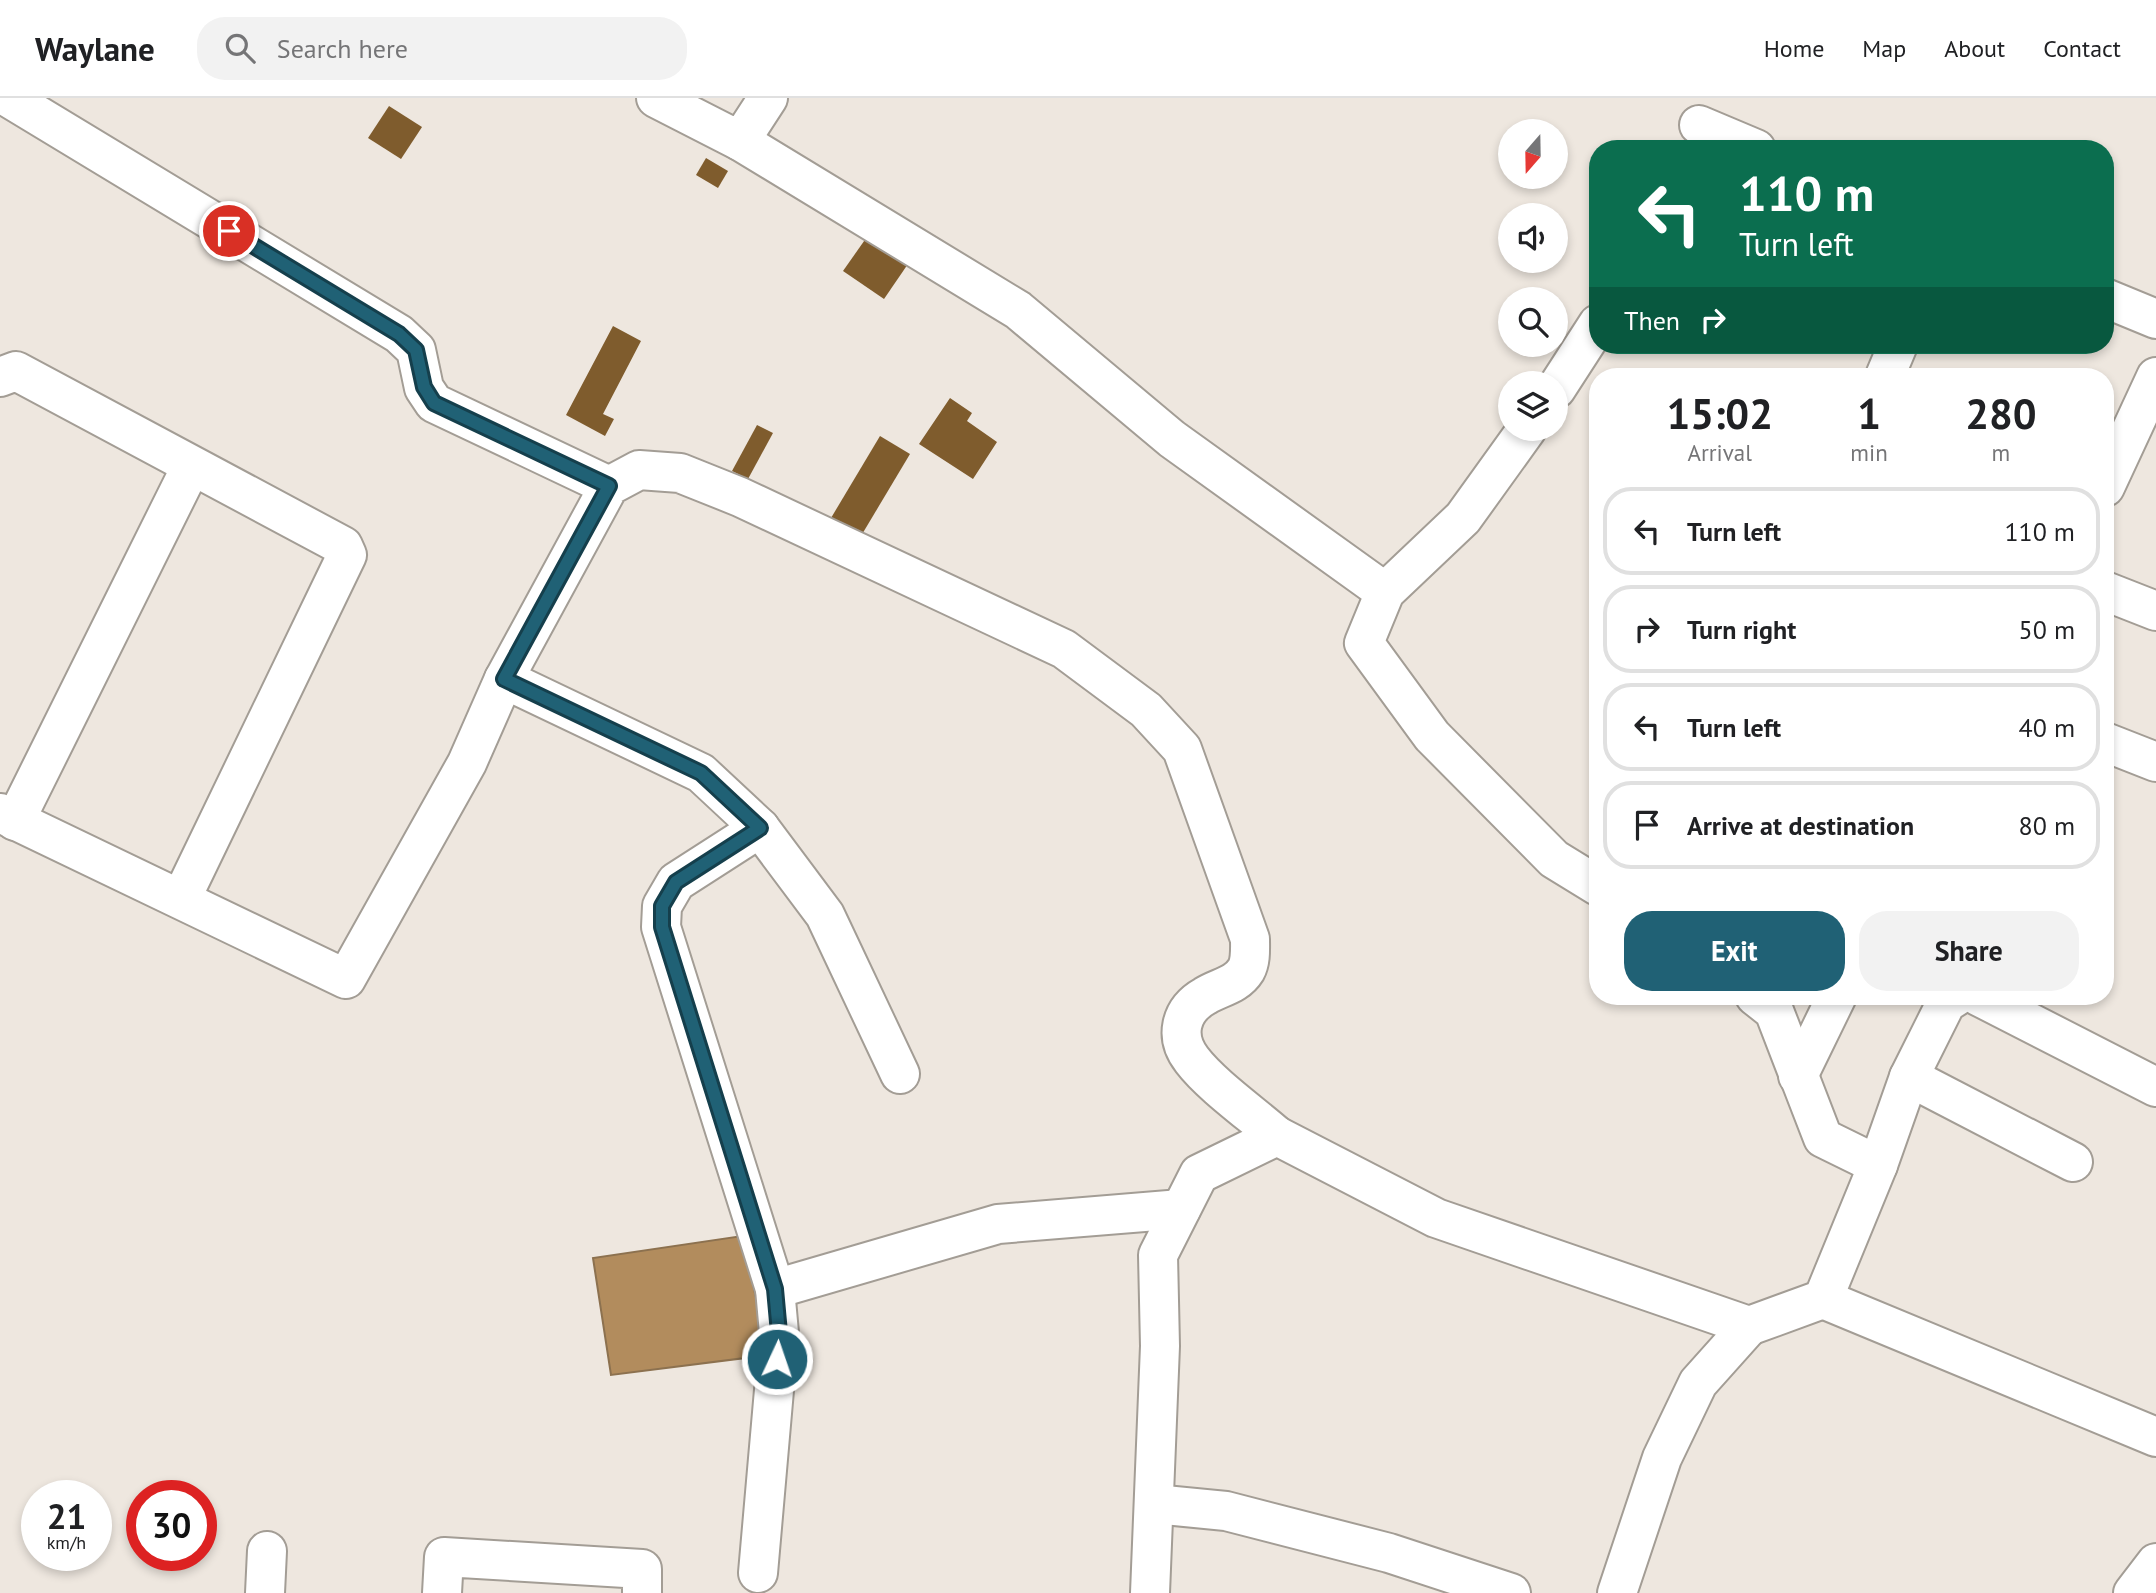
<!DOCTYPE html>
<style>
body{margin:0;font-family:"PT Sans",sans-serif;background:#f2f2f2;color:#202124;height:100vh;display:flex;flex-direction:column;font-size:26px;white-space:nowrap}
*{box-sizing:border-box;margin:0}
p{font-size:23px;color:#757577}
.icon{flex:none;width:38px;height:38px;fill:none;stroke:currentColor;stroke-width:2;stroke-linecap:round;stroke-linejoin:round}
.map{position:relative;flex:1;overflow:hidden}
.sheet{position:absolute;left:1589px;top:270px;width:525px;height:637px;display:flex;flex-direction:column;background:#fff;border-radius:28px;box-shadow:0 4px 10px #0003}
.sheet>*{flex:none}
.banner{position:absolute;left:1589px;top:42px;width:525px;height:214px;border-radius:28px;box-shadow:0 4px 10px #0003;background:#0b6e4f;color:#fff;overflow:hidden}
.needle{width:46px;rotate:200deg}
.buttons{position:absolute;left:1498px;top:21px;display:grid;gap:14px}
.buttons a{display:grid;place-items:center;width:70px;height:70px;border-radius:50%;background:#fff;box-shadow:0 4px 10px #0003;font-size:35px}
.speed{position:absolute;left:21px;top:1382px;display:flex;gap:14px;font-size:35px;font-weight:700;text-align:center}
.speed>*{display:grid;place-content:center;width:91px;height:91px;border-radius:50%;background:#fff;box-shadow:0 4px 10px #0003;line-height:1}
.speed small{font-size:18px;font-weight:400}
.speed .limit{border:10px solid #d22;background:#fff;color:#111}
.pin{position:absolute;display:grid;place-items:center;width:60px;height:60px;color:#fff;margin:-30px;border:4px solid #fff;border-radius:50%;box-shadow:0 2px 7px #0007}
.me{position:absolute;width:77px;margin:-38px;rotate:3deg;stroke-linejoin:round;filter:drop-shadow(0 0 5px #0008)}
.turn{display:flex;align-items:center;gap:24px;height:147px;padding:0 35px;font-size:32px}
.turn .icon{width:91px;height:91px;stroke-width:2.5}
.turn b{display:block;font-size:49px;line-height:60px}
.then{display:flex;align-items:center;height:66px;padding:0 35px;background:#0003;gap:14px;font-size:26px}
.eta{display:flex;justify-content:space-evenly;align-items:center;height:119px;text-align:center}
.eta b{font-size:42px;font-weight:700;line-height:49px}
.primary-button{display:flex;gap:14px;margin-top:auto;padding:14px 35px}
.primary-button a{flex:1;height:80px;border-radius:28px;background:#206175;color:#fff;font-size:28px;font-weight:700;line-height:80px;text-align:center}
.primary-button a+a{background:#f2f2f2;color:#202124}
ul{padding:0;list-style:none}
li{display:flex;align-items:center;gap:21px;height:88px;margin:0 14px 10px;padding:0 21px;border:4px solid #e0e0e0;border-radius:28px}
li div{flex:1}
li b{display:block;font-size:26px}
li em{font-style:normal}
header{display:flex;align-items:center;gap:42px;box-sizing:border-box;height:98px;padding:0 35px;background:#fff;border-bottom:2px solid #e0e0e0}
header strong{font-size:33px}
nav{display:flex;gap:38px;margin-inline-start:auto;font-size:24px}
.search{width:490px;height:63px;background:#f2f2f2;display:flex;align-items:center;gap:18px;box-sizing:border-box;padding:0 24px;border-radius:28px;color:#757577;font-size:26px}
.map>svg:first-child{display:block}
</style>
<header>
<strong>Waylane</strong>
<div class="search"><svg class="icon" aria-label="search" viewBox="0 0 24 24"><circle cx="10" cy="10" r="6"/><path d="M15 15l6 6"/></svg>Search here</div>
<nav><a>Home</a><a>Map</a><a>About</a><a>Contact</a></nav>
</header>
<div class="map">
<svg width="2156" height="1495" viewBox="0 0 2156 1495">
<rect width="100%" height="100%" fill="#eee7df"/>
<path fill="#b28c5d" stroke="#8c714f" stroke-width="2" d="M742,1138L769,1257L611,1277L593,1160Z"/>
<g fill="#7f5c2d">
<path d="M389,8L422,29L401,61L368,40Z"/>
<path d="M706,60L728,73L718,90L696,77Z"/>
<path d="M869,136L910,163L884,201L843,173Z"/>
<path d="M613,228L641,243L603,316L614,321L605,338L566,317Z"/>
<path d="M950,300L972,315L967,323L997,344L973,381L919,346Z"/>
<path d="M757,327L773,335L748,381L732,373Z"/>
<path d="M880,338L910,356L861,438L831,420Z"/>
</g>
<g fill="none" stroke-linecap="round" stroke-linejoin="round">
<g stroke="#a39d95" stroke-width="42">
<g id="minor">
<path d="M9,0L399,236L416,252L424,290L434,305L609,388"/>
<path d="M656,0L740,43L768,0"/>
<path d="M1699,27L1756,51"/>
<path d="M740,43L1018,212L1172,341L1385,494"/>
<path d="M2105,200L2156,221"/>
<path d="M1885,278L1898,247"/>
<path d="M0,279L16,273L343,448L347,457L181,801"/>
<path d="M1556,291L1598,226"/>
<path d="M1527,331L1463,420L1385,494L1364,545L1432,638L1554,761L1598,788"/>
<path d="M2105,389L2156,279"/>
<path d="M2105,493L2156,513"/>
<path d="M504,581L701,675L760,730L825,817L900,976"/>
<path d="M2105,644L2156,664"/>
<path d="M0,715L346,881L467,665L504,581L609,388L639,372L680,375L740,399L1064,551L1146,612L1182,651L1250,841C1250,851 1251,863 1246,872C1236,888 1219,889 1205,898C1180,912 1174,939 1192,962C1211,987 1252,1016 1277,1038"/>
<path d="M15,723L191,369"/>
<path d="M1978,898L2156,989"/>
<path d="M1798,978L1837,898"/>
<path d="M1909,979L2073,1064"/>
<path d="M1878,1067L1909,979L1946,905L1957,898"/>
<path d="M775,1191L998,1126L1181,1111"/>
<path d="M1823,1201L2156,1339"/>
<path d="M1154,1406L1226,1413L1389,1455L1511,1495"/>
<path d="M758,1475L779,1235L775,1191L661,829L662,808L676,784L760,730"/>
<path d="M265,1495L267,1453"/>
<path d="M442,1495L444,1459L642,1471V1495"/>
<path d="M1150,1495L1160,1248L1158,1157L1199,1076L1277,1038L1436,1120L1749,1228L1823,1201L1878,1067L1823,1040L1774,913L1755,898"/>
<path d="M1617,1495L1662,1360L1698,1285L1749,1228"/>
<path d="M2133,1495L2156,1465"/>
</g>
</g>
<use href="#minor" stroke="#fff" stroke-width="38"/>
</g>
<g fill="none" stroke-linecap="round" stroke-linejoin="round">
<g stroke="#153f4c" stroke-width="18">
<path id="route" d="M229,133L399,236L416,252L424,289L434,305L609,388L504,581L701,675L760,730L676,784L662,808V829L775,1191L779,1235L777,1261"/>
</g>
<use href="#route" stroke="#206175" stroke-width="12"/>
</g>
</svg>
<div class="buttons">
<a><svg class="needle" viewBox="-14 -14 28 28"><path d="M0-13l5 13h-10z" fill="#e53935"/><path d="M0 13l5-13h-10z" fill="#757577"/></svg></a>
<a><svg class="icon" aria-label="sound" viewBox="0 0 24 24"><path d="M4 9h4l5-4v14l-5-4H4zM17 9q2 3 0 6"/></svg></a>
<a><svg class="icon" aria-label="search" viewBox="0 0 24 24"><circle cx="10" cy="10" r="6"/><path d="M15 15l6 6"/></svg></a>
<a><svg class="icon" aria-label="layers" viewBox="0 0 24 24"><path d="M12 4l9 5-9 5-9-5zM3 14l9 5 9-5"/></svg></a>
</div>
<div class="speed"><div>21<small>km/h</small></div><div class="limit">30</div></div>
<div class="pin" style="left:229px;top:133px;background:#d93025"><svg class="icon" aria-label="arrive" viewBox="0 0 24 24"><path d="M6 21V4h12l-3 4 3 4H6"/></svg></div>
<svg class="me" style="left:777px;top:1261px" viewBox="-20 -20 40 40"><circle r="17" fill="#206175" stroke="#fff" stroke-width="3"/><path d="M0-11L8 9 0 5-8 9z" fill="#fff"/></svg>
<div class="banner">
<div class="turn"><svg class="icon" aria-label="left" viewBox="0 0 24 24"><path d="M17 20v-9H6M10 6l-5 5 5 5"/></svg><div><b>110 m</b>Turn left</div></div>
<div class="then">Then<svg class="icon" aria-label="right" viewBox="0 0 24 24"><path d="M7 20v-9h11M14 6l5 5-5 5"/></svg></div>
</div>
<section class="sheet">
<div class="eta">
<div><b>15:02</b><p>Arrival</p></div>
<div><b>1</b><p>min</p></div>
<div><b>280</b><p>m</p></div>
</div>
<ul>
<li><svg class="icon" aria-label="left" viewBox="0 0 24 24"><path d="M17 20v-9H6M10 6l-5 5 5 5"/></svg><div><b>Turn left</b></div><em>110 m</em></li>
<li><svg class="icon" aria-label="right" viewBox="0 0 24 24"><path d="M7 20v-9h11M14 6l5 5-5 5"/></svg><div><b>Turn right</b></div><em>50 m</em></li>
<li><svg class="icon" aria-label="left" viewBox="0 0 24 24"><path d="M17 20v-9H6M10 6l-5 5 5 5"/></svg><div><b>Turn left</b></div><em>40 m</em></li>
<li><svg class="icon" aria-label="arrive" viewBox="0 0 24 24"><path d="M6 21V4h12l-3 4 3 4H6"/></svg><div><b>Arrive at destination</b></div><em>80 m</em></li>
</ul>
<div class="primary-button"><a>Exit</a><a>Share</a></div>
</section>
</div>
